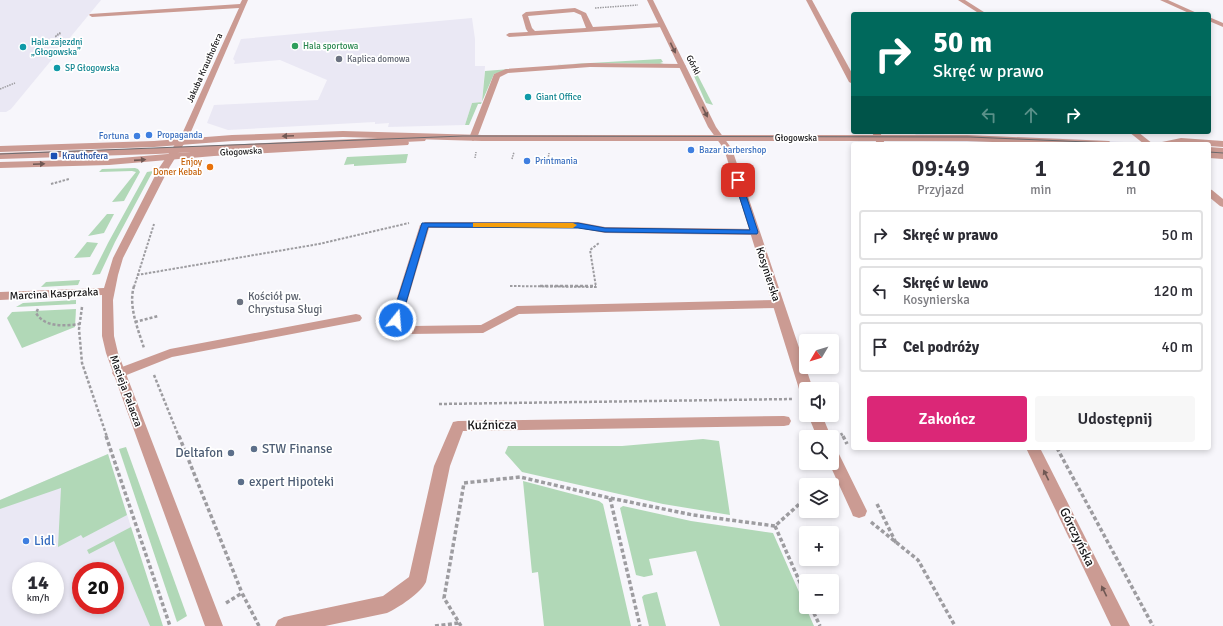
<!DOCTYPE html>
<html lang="pl">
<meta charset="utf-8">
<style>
body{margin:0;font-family:Signika,sans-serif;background:#f7f7f7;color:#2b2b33;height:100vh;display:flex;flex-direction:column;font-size:15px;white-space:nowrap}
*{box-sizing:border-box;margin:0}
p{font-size:13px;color:#7c7c81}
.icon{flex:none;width:22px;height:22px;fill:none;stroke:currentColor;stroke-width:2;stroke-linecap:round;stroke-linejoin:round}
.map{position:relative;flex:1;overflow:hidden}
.drawer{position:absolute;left:851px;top:142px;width:360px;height:308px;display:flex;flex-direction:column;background:#fff;border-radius:4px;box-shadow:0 2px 6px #0003}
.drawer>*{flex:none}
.hud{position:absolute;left:851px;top:12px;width:360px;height:122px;border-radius:4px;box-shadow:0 2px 6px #0003;background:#00695c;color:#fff;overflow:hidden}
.needle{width:26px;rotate:232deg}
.tools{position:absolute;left:799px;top:334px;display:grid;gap:8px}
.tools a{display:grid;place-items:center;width:40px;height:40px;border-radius:4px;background:#fff;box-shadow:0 2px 6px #0003;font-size:20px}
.speed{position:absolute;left:12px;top:562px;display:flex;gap:8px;font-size:20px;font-weight:700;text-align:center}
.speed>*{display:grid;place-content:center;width:52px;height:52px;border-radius:50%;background:#fff;box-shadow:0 2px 6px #0003;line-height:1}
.speed small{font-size:10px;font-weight:400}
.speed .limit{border:6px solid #d22;background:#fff;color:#111}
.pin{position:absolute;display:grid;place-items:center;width:34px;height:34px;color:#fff;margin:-17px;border-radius:8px;box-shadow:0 2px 6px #0006}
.me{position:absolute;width:44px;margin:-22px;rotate:17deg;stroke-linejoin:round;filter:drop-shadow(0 0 3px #0008)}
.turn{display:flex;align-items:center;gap:14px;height:84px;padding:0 16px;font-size:18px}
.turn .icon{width:52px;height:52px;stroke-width:2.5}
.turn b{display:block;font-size:28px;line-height:34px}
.lanes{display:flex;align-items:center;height:38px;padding:0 16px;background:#0003;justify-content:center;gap:20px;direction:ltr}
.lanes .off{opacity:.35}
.eta{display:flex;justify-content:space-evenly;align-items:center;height:68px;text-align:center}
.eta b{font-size:24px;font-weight:600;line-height:28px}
.cta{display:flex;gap:8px;margin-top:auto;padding:8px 16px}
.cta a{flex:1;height:46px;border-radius:4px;background:#db2777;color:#fff;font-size:16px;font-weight:600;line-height:46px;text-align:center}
.cta a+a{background:#f7f7f7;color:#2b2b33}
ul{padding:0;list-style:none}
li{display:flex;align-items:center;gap:12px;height:50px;margin:0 8px 6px;padding:0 8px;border:2px solid #e1e1e2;border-radius:4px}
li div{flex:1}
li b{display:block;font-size:15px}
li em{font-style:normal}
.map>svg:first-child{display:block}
</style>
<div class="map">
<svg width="1223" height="626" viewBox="0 0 1223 626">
<rect width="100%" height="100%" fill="#f7f6fb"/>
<g fill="#eae8f4" fill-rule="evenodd">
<path d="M0,0H101L11,109L6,112H0Z"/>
<path d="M472,18L475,39V66H485L482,102L472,103L465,125L388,127L389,123L375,124V122L228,130L207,123L214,105L318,100L327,80L280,60L234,64L235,61L233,59L241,39Z"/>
<path d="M915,134L1057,138L1124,142L1126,144L921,141Z"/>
<path d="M108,454L131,527L150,626H0V500ZM21,571H55V605H21ZM81,571H115V605H81Z"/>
</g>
<g fill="#b1d8b7">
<path d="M661,59L663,62L660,63L664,64L608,63L555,65Z"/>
<path d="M693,66L713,105L706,103L690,67Z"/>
<path d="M510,69L494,74L481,104H478L469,125H465L472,103L482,102L485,71Z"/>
<path d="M408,154L406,163L354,166V164L344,165L347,157Z"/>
<path d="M135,168L138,169L140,172L124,201L112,202L136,172L132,171L99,172L102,169Z"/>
<path d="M153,171L115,242L100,274L92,275L108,243L147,172Z"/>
<path d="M107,214H114L104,233L88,236Z"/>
<path d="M87,242L98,243L90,257L74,258Z"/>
<path d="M80,280L78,285L41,287L46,282Z"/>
<path d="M76,300V304L16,307L23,303Z"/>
<path d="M76,309L75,327L22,348L7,318L12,312Z"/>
<path d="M703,439L719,441L730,515L663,504L522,472L505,453L508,446H622Z"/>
<path d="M126,447L187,616L177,622L119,449Z"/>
<path d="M108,454L127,515L83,538L81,535L58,547L61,488L0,509V500Z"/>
<path d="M523,481L599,501L603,504L631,626H544L538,572L532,573Z"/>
<path d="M623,506L691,521L773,533L814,626H720L696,551L649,559L653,575L644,577L636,575L620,508Z"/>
<path d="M131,527L163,626H150L114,541L89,554L87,550Z"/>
<path d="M657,592L666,626H649L642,597L644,595Z"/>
</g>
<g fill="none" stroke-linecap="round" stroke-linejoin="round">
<g stroke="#9d9ca0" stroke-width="1.5" stroke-dasharray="1.5 1" stroke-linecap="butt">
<path d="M595,8L638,5"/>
<path d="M59,33H61L55,37Z"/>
<path d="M0,89L15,83"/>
<path d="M475,158L476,152"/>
<path d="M512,159L514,152"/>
<path d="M548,159L549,153"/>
</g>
<g stroke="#9d9ca0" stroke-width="2" stroke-dasharray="2.5 1.5" stroke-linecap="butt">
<path d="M51,184L69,179"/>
<path d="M137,275L319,244L409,223"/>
<path d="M510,286L596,287L590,250L599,243"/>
<path d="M134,287L154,224"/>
</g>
<g stroke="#9d9ca0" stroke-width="2.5" stroke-dasharray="3 2" stroke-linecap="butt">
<path d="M134,286C128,306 138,329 144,348"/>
<path d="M540,286H596"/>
<path d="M82,307L79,329L82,363L107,437"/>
<path d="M38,309L36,313C45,328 65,326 80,324"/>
<path d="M135,322L158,316"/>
<path d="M154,375L179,437"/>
<path d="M439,404L793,399"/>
<path d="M841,433L843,437"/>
</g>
<g stroke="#9d9ca0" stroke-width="3.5" stroke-dasharray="4 2.5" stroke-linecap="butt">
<path d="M106,436L170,626"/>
<path d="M179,436L242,593"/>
<path d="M843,436L847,444"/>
<path d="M1057,448L1153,626"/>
<path d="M610,498L640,626"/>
<path d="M877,504L896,543"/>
<path d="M871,522L918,560L955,626"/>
<path d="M775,526L806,596"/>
<path d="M226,603L242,593L259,626"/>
<path d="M811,607L820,626"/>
<path d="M435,626L459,623"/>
<path d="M461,626L444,598L464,483L520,477L610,498L693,515L775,526L806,498"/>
</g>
<g fill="#cb9b93" fill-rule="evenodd">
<path d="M575,8L586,13L593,27L662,23L665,25L662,27L509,37L506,35L509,33L528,32L526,29L522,15L526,12ZM574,12L581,15L586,28L535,31L532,28L528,16Z"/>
<path d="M590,63L682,64L686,66L682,68L590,67L508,73L500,77L477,138L473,141L469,138L494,74L506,69Z"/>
<path d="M422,136L426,139L425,141L156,154L0,159V153L156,148Z"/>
<path d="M1209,147L1223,148V154L1209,153Z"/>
<path d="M425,222H578L605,227L754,229L759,232L754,235L605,233L578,228H429L402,319L413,326L481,325L517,306L777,300L781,301L783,304L781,307L777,308L519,314L483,333L410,334L406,333L390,320L420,225Z"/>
<path d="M356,314L360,315L362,318L360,321L172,357L119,378L114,376L112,373L114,370L170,349Z"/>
</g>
<g fill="#cb9b93" fill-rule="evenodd">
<path d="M242,0H248L190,134L169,168L123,258L118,275L113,300L114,336L118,353L223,626H205L106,353L102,336V295L0,300V292L104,288L113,258L159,168L182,134L239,8L92,17L89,15L90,14L240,4Z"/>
<path d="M647,0H653L716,127L732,149L813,389H806V394L801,392L799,389L724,149L708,127Z"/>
<path d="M806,0H812L853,75V84L849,82Z"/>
<path d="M958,0H965L987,14H980Z"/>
<path d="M1160,0H1168L1199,14H1191Z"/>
<path d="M1209,17L1223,23V27L1209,21Z"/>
<path d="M872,132H880L885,144H877Z"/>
<path d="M1129,132H1138L1153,144H1144Z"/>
<path d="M1209,189L1212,190L1223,199V207L1220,206L1209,197Z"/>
<path d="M808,415H822L831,437H817Z"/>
<path d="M784,416L789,417L791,421L789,425L784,426L463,431L450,466L426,582C421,593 398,608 387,613L325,626H275L278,620L284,617L383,596L409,577L434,466L453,422L458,421Z"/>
<path d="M832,448L837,450L867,511L865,516L859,518L853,516L851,511L829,463H832Z"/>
<path d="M1026,448H1040L1130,626H1111Z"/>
</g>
<g fill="#cb9b93" fill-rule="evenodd">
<path d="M343,131L482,135H967L1109,141L1113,144H1048L967,141H482L343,137L232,141L154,147L0,152V146L154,141L232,135Z"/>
<path d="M1181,138L1223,141V147L1209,146V144H1161L1162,142Z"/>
<path d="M405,140L408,141L409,143L408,145L214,156L109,165L0,168V162L109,159L214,150Z"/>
<path d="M1209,152L1223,153V159L1209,158Z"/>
</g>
<g stroke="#6c6b6f" stroke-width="1">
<path d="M1209,152L1223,153"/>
<path d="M0,154L463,136L970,137L1134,144"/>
</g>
</g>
<defs><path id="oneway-solid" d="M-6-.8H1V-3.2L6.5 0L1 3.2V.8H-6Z"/></defs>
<g fill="#705854">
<use href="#oneway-solid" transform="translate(673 48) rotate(64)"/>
<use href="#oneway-solid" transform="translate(705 112) rotate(64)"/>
<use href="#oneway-solid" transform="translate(288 136) rotate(178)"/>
<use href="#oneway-solid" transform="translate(140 160) rotate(-4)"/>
<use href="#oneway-solid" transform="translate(39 164) rotate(-2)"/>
<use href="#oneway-solid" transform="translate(1046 475) rotate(-116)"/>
<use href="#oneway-solid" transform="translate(1104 591) rotate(-116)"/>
</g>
<path fill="#1a73e8" stroke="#114b97" d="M735,178H738L741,180L758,232L757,234L605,232L578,228L428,227L401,320L396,323L391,320L422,223H578L605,228L750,230L734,180Z"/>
<path fill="#f59e0b" d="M473,223H573L577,225L573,228L476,227H473Z"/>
<circle fill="#2e9e5b" stroke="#fff" stroke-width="1.5" cx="295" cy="46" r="4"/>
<g fill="#0f9aa8" stroke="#fff" stroke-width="1.5">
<circle cx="23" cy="47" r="4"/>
<circle cx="57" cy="68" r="4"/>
<circle cx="528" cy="97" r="4"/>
</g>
<g fill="#6b7280" stroke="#fff" stroke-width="1.5">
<circle cx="339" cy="59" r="4"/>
<circle cx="240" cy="302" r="4"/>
</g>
<g fill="#3f7fe0" stroke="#fff" stroke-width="1.5">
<circle cx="149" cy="135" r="4"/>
<circle cx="137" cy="136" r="4"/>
<circle cx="691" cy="150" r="4"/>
<circle cx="527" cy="161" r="4"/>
<circle cx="26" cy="541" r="4"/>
</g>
<rect fill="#1a4fb4" stroke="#fff" stroke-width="1.5" x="50" y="152" width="8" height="8" rx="2"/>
<circle fill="#e8710a" stroke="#fff" stroke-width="1.5" cx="210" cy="167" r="4"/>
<g fill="#5c6f8a" stroke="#fff" stroke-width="1.5">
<circle cx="254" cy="449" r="4"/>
<circle cx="231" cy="453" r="4"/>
<circle cx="241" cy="482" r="4"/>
</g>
<g text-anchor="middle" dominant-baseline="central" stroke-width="3.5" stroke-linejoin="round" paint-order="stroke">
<g font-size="9" fill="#0d838f" stroke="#fff" text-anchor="start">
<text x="31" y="42">Hala zajezdni<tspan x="31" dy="10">„Głogowska”</tspan></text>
<text x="65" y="68">SP Głogowska</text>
<text x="536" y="97">Giant Office</text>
</g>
<g font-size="9" fill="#27864d" stroke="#fff" text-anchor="start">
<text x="303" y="46">Hala sportowa</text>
</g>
<g font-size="9" fill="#5b616d" stroke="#fff" text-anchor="start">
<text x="347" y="59">Kaplica domowa</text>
</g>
<g font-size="9" fill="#151416" stroke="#fff">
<text transform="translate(693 65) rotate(63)">Górki</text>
<text transform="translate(205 68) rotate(-66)">Jakuba Krauthofera</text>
<text x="796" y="138">Głogowska</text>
<text transform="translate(241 152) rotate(-3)">Głogowska</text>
</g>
<g font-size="9" fill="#366cbe" stroke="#fff" text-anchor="start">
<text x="157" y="135">Propaganda</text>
<text x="129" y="136" text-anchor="end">Fortuna</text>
<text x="699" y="150">Bazar barbershop</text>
<text x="535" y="161">Printmania</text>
</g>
<g font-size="9" fill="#164399" stroke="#fff" text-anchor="start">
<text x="62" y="156">Krauthofera</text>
</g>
<g font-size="9" fill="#c56008" stroke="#fff" text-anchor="end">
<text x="202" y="162">Enjoy<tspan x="202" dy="10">Doner Kebab</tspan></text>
</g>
<g font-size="11" fill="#151416" stroke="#fff">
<text transform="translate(768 274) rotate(72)">Kosynierska</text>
<text transform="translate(54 294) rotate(-3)">Marcina Kasprzaka</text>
<text transform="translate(126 391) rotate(70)">Macieja Palacza</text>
</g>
<g font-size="11" fill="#5b616d" stroke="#fff" text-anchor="start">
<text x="248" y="296">Kościół pw.<tspan x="248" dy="13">Chrystusa Sługi</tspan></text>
</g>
<g font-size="13" fill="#151416" stroke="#fff">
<text transform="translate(492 425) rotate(-1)">Kuźnicza</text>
<text transform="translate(1077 537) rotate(64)">Górczyńska</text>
</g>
<g font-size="13" fill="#4e5e75" stroke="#fff" text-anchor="start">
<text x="262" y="449">STW Finanse</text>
<text x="223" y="453" text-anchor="end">Deltafon</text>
<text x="249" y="482">expert Hipoteki</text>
</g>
<g font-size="13" fill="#366cbe" stroke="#fff" text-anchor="start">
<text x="34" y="541">Lidl</text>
</g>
</g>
</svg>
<div class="tools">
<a><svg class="needle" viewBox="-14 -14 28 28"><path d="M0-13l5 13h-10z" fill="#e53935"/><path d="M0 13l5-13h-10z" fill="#7c7c81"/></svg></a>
<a><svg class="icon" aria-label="sound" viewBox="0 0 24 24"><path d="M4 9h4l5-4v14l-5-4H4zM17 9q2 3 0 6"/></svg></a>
<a><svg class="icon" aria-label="search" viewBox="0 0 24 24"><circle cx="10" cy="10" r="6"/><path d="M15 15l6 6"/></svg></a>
<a><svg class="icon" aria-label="layers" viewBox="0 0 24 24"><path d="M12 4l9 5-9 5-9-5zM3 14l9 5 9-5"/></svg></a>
<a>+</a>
<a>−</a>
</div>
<div class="speed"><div>14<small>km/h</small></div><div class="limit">20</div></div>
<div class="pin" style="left:738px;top:180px;background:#d93025"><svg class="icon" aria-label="arrive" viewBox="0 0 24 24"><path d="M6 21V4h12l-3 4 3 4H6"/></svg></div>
<svg class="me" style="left:396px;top:320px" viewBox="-20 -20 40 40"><circle r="17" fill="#1a73e8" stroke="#fff" stroke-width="3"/><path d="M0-11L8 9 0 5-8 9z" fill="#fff"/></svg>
<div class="hud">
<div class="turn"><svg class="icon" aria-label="right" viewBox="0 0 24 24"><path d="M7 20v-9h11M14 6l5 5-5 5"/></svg><div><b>50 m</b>Skręć w prawo</div></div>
<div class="lanes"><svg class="icon off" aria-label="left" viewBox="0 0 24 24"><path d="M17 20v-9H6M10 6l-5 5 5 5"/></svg><svg class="icon off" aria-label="ahead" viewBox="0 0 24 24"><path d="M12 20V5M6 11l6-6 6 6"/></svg><svg class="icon" aria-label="right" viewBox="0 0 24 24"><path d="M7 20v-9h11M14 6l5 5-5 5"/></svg></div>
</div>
<section class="drawer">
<div class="eta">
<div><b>09:49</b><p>Przyjazd</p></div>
<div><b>1</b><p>min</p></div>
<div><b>210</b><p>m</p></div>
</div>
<ul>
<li><svg class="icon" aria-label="right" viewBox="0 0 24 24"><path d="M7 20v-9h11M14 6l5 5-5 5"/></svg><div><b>Skręć w prawo</b></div><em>50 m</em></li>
<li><svg class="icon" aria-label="left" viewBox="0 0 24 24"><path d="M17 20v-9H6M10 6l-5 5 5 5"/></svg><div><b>Skręć w lewo</b><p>Kosynierska</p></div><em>120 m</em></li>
<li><svg class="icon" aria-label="arrive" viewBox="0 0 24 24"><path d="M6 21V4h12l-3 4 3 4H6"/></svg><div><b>Cel podróży</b></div><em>40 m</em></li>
</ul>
<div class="cta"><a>Zakończ</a><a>Udostępnij</a></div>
</section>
</div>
